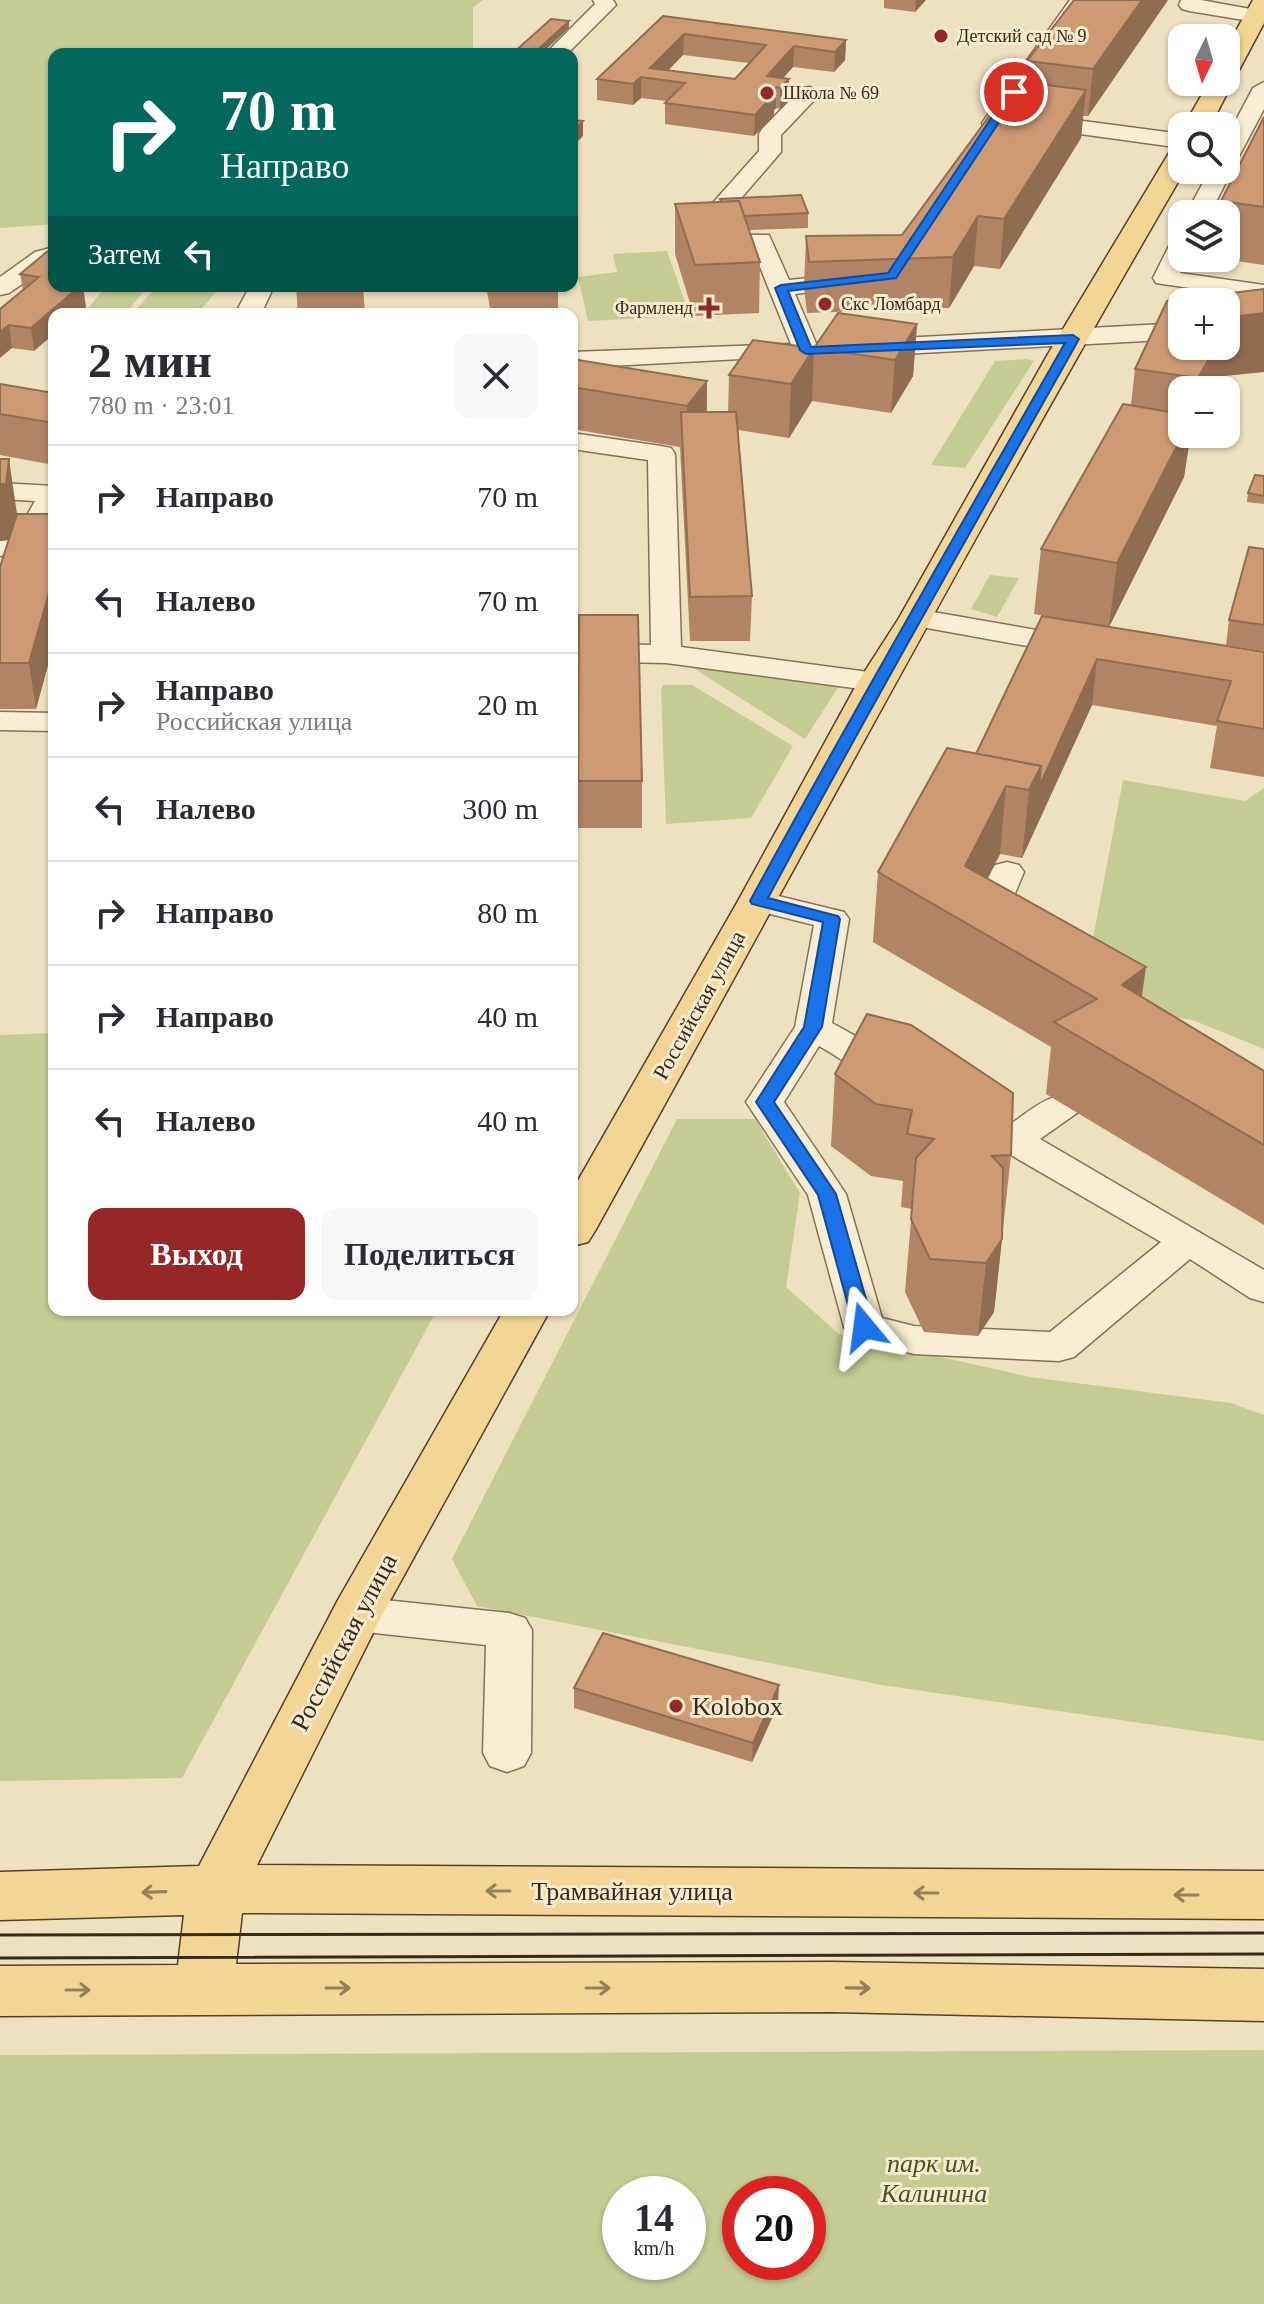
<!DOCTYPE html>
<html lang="ru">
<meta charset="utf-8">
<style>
body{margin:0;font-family:"Times New Roman",serif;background:#f7f7f7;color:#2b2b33;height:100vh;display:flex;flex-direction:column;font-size:30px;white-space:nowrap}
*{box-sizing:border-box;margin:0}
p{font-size:26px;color:#7c7c81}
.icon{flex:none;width:44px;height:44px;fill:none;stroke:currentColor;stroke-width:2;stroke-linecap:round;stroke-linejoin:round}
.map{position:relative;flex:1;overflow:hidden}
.details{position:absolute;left:48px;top:308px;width:530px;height:1008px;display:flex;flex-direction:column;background:#fff;border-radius:16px;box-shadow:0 2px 6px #0004}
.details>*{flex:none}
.hud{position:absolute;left:48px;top:48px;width:530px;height:244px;border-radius:16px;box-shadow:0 2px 6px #0004;background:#00695c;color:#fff;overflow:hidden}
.needle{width:52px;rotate:185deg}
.fabs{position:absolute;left:1168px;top:24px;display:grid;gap:16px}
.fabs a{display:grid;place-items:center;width:72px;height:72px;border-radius:16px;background:#fff;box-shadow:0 2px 6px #0004;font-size:40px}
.speed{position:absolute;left:602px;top:2176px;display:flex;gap:16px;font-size:40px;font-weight:700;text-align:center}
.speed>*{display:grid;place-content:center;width:104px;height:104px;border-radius:50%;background:#fff;box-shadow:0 2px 6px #0004;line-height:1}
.speed small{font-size:20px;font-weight:400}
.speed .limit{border:12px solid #d22;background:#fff;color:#111}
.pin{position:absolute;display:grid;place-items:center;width:68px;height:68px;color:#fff;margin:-34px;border:4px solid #fff;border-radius:50%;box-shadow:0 2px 8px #0007}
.me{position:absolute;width:88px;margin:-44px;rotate:344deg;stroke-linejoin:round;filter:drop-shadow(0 0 6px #0008)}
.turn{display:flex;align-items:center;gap:28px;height:168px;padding:0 40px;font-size:36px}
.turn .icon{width:104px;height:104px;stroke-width:2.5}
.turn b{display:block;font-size:56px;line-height:68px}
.then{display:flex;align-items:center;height:76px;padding:0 40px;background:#0003;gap:16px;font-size:30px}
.round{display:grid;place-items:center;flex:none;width:84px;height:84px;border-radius:16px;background:#f7f7f7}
.summary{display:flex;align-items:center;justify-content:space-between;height:136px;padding:0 40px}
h1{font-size:48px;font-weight:700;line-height:60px}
.action{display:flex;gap:16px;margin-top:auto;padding:16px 40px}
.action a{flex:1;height:92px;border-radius:16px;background:#972627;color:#fff;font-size:32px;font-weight:700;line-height:92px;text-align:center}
.action a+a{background:#f7f7f7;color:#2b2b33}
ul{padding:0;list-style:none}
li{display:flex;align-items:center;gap:24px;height:104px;padding:0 40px;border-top:2px solid #e1e1e2}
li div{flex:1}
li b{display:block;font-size:30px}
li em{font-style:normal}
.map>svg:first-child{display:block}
</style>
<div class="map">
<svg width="1264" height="2304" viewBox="0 0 1264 2304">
<rect width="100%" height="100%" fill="#eee1bf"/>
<g fill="#c5cc93" fill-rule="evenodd">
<path d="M0,0H483L473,7V54H54V224L0,228Z"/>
<path d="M667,251L690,316L588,321L578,277L617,272L613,254Z"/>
<path d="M106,286H148L125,314H84Z"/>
<path d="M157,286H221L197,314L134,312Z"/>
<path d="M1027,359L1034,361L965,468L931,465L995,361Z"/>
<path d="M990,575L1019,578L997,617L971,609Z"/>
<path d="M693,668L841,683L805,739Z"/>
<path d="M663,685H692L793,746L751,818L666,824L661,690Z"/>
<path d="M1123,780L1245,801L1264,788V1049L1195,1021L1082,996Z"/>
<path d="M54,1033V1310H437L182,1778L0,1781V1035Z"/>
<path d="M677,1119H755L800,1193L786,1287L839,1334L1030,1377L1231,1403L1264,1415V1741L882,1685L477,1606L452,1559Z"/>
<path d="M1264,2050V2304H0V2055ZM688,2194V2262H620V2194ZM808,2194V2262H740V2194Z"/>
</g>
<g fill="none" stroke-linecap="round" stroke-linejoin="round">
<g stroke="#877157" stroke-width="3">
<g id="minor">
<path d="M593,0H613L616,5L567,54H545L595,4Z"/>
<path d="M1070,0H1090L1001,128H985L982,123Z"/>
<path d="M1181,0H1201L1256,10L1263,12L1264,19L1256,22L1189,11L1182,9L1179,5Z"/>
<path d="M1264,82V109L1237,160L1230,166L1232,170L1210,214H1186L1210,170H1226V139L1253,88Z"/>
<path d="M810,87L821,93L781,135V152L710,234L769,235L789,280L854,273L863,275L866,280L863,285L795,294L819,350L815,355L572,368V352L791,344L752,247L690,249L682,247L678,242L759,151V134L762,129L802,88Z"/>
<path d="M1030,114L1182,134V148L1022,126L1019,121Z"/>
<path d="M1182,237V258H1187L1180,273L1264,285V299L1156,283L1153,278L1170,244L1174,239Z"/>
<path d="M54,247V262L9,293L0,295V277L35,252Z"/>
<path d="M250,286H274L261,314H235Z"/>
<path d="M1182,323V339L865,356L856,353L852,348L856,343L865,340Z"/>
<path d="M572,433L661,446L671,448L675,454L681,647L876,673L887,675L891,682L887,689L876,691L666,663L572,661V643L651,645L648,460L572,449Z"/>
<path d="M0,483L54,486V517L34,552L0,556V538H14L35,501L0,499Z"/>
<path d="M916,609L1082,638L1093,641L1097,647L1093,653L1082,656L905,624L901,618L905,612Z"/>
<path d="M0,712L54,713V731L0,730Z"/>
<path d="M1007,862L1019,865L1024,872L999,931L994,938L982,941L970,938L965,931L990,872L995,865Z"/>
<path d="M758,891L844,912L849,919L832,1023L906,1064L911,1072L906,1080C876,1088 845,1060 819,1046L784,1102L846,1194L882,1318L914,1326L1050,1332L1161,1242L954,1122L948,1114L954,1106C977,1100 992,1112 1012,1123C1033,1109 1051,1090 1077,1097L1083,1105L1077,1113L1040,1139L1264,1270V1302L1250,1298L1190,1259L1074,1357L1059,1361L914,1354L850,1337L844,1327L808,1195L746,1102L795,1027L814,925L746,908L741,901L746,894Z"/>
<path d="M356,1597L509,1613L525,1618L532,1630L531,1753L524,1766L507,1772L490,1766L483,1753L486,1645L356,1631L340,1626L333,1614L340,1602Z"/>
</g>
</g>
<g stroke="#553f2c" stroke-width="3">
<g id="major">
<path d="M1253,0H1264V23L1238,72L1231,78L1233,82L1210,126H1184L1209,82H1226V49Z"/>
<path d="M1182,145V170H1185C981,520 791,877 595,1231L588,1242L572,1246V1191L738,901L858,682L899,618L1048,354L1169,153L1173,147Z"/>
<path d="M504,1310H550L381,1617L257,1865L1264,1871V1919L242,1913L236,1964L832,1962L1264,1969V2021L832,2012L0,2016V1966L178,1965L184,1915L0,1920V1872L199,1866L338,1600Z"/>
</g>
</g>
<use href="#minor" fill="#f9eed3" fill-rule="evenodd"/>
<use href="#major" fill="#f3d696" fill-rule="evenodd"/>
<g stroke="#37291c" stroke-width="3">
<path d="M0,1935L1264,1933"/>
<path d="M0,1958L1264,1954"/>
</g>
</g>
<g fill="#b08464" fill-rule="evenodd">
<path d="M884,0H926L915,12L884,8Z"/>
<path d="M1074,0H1168L1088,116H1083L1081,138L1000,269L974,266L949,308L807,313L804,287L806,236L902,235L1026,83L1027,61Z"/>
<path d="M663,16L846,40L845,60L834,72L793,67L783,78L788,100L780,109L776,108L774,110V115L754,136L665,124V103L667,101L641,98L633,105L597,100V79ZM683,55L749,63L735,79L668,70Z"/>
<path d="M1264,117V265L1215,258H1226V214H1219L1221,201Z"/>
<path d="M720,199L808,213V228L749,230L760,262L759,313L694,316L675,254V204L720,202Z"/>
<path d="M54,246L86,307L77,314H54L34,351L12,348L0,309L23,290L20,274Z"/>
<path d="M296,286H363L365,314H298Z"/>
<path d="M486,286H558V314H491Z"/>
<path d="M917,324L913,376L891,413L812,401L789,438L738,430L752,596L750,641H690L680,447L572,429V359L707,381V412H728L729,375L814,348Z"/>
<path d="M1135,369L1225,376L1217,390H1182V434H1192L1190,438L1184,477L1109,627L1264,652V777L1210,768L1217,726L1092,705L1022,858L1000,854L988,878L1142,997L1264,1071V1225L1046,1094L1051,1047L873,942L878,872L976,754L1072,621L1034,614L1041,549L1131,405Z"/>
<path d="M0,384L54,393V465L0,455Z"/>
<path d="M0,459L17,514H54V643L36,709H0V567L9,540L0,541Z"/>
<path d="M1264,476V504L1247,502L1248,493Z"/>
<path d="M1264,549V651L1226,645L1229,620Z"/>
<rect x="578" y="781" width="64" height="47"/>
<path d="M835,1074L1011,1155L994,1312L978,1336L924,1332L905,1292L912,1209L901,1207L903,1181L871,1176L831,1146Z"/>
<path d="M574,1688L778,1705L752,1762L574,1708Z"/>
</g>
<g fill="#906c51">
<path d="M916,0H926L915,12Z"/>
<path d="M1142,0H1168L1088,116L1093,69Z"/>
<path d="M569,21V28L541,54H533Z"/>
<path d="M684,34L683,55L659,80L650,68Z"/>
<path d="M846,40L845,60L834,72L835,52Z"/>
<path d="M794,46L793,67L766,97L767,76Z"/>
<path d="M641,77V98L633,105V84Z"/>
<path d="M789,79L788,100L780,109V88Z"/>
<path d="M776,87V108L774,110V115L754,136L755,115Z"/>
<path d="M1086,90L1081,138L1000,269L1004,219Z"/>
<path d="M583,121V136L572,147V132Z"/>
<path d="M978,216L974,266L949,308L953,257Z"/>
<path d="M60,286H83L86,307L77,314H54V334L34,351L31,328Z"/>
<path d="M1264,313V372L1225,376L1217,390H1196L1198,378L1216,346H1226V329L1233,317Z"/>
<path d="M917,324L913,376L891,413L895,360Z"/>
<path d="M9,325L12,348L0,358V332Z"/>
<path d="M814,348L812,401L789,438L791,384Z"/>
<path d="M707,381L706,423L687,448V406Z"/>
<path d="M1183,434H1192L1190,438L1184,477L1109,627L1117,563Z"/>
<path d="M9,459L17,514L15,539L0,541V484Z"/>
<path d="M54,575V643L36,709L29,663Z"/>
<path d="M1097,659L1092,705L1022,858L1029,790Z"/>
<path d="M1006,786L1000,854L965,923V866Z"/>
<path d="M1146,967L1136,1038L1122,985Z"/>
<path d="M1002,1239L994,1312L978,1336L986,1263Z"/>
<path d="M779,1685L778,1705L752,1762L753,1743Z"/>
</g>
<g fill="#cd9a74" stroke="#906c51" stroke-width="2" fill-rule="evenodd">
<path d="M1074,0H1142L1093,69L1027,61Z"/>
<path d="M663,16L846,40L835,52L794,46L767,76L789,79L780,88L776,87L771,93L774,94L755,115L665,103L685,83L641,77L633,84L597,79ZM684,34L766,45L735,79L650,68Z"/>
<path d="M551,19L569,21L533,54H512Z"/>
<path d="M1015,81L1086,90L1004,219L978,216L953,257L809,262L806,236L902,235Z"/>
<path d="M1264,117V207L1221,201Z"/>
<path d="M572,120L583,121L572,132Z"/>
<path d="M801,195L808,213L744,216L739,201L721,202L720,199Z"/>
<path d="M739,201L760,262L695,265L675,204Z"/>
<path d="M54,246V286H80L31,328L9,325L0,332V309L39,277L20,274Z"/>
<path d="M1264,289V313L1233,317L1226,329V302H1182V346H1216L1198,378L1135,369L1167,301Z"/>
<path d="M838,313L917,324L895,360L814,348L791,384L729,375L753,340L814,348Z"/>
<path d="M572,359L707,381L687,406L572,387Z"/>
<path d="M0,384L54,393V423L0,414Z"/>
<path d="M1123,404L1182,414V434H1183L1117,563L1041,549Z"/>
<path d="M681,412H736L752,596L690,597Z"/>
<path d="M0,459H9L6,484H0Z"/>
<path d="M1255,475L1264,476V496L1248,493Z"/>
<path d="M17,514H54V575L29,663H0V567Z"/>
<path d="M1249,547L1264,549V625L1229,620Z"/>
<path d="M579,615H638L642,781H578Z"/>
<path d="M1042,616L1264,652V729L1217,721L1231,681L1097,659L1039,787L1041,766L976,754Z"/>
<path d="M947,748L1041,766L1029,790L1006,786L965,866L1146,967L1122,985L1264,1071V1145L1054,1022L1097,999L878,872Z"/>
<path d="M867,1014L911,1025L1013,1093L1011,1155L992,1156L1003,1168L1002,1239L986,1263L930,1259L911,1219L916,1158L934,1139L907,1134L912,1110L876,1104L835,1074Z"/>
<path d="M603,1633L779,1685L753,1743L574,1688Z"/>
</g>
<defs><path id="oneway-shaft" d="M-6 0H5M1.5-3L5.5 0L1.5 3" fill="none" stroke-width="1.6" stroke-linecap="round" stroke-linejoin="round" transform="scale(2)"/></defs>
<g stroke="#958059">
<use href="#oneway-shaft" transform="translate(498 1891) rotate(-180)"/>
<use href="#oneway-shaft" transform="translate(154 1892) rotate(178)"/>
<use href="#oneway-shaft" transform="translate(926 1893) rotate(-180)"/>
<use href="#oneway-shaft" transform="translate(1186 1895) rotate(-180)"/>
<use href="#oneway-shaft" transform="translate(338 1988)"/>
<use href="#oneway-shaft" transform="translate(598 1988)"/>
<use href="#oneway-shaft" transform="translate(858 1988) rotate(1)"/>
<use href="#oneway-shaft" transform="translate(78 1990)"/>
</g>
<path fill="#1a73e8" stroke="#114b97" stroke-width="2" d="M1010,90L1019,92L896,278L788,291L811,347L1073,335L1079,339C975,525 868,710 768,898L838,916L840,919L822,1027L774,1102L836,1194L874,1327L864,1333L854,1327L818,1195L756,1102L804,1027L823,922L752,904L750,901C852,713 959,529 1065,343L806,354L800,350L775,288L781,285L888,273Z"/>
<g fill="#972627" stroke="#f6ebcf" stroke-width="3">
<circle cx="941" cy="36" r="8"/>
<circle cx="767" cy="93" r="8"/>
<circle cx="825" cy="304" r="8"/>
<path d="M705 296h8v8h8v8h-8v8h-8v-8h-8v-8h8z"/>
<circle cx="676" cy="1706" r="8"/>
</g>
<g text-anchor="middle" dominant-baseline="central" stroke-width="6" stroke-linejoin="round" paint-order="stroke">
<g font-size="18" fill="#37291c" stroke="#f6ebcf" text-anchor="start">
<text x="957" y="36">Детский сад № 9</text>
<text x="783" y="93">Школа № 69</text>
<text x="841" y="304">Скс Ломбард</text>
<text x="693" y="308" text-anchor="end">Фармленд</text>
</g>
<g font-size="22" fill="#37291c" stroke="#f6ebcf">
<text transform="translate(699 1005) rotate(-61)">Российская улица</text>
</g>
<g font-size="26" fill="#37291c" stroke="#f6ebcf">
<text transform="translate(344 1642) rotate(-62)">Российская улица</text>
<text x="632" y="1891">Трамвайная улица</text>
</g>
<g font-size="26" fill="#37291c" stroke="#f6ebcf" text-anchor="start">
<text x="692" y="1706">Kolobox</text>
</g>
<g font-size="26" font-style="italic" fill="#475322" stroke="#f6ebcf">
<text x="934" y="2163">парк им.<tspan x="934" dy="30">Калинина</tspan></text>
</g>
</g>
</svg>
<div class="fabs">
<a><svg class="needle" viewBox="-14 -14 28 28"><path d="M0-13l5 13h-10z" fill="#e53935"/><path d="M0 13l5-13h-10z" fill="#7c7c81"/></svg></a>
<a><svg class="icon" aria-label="search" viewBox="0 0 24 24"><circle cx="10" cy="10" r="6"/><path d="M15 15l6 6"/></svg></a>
<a><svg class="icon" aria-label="layers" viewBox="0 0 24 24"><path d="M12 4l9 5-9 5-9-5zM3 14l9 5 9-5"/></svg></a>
<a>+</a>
<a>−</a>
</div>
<div class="speed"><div>14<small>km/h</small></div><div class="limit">20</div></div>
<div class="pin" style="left:1014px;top:92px;background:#d93025"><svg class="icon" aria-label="arrive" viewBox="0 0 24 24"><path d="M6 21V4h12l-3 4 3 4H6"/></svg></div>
<svg class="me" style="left:864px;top:1327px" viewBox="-20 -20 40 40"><path d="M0-17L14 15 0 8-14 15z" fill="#1a73e8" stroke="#fff" stroke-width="4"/></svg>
<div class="hud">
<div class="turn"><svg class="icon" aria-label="right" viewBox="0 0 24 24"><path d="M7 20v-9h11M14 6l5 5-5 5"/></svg><div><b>70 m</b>Направо</div></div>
<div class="then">Затем<svg class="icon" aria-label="left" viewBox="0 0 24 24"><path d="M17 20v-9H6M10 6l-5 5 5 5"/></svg></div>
</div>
<section class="details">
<div class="summary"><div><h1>2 мин</h1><p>780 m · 23:01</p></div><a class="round"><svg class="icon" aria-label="close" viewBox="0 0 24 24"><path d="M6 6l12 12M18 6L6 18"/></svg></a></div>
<ul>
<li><svg class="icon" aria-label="right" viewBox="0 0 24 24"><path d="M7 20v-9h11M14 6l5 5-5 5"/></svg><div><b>Направо</b></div><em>70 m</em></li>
<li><svg class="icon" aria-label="left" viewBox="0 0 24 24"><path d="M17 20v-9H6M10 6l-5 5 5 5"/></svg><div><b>Налево</b></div><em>70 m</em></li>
<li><svg class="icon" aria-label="right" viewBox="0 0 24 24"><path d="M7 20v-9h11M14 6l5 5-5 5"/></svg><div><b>Направо</b><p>Российская улица</p></div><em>20 m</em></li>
<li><svg class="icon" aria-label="left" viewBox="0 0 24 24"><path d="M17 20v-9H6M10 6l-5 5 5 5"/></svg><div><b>Налево</b></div><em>300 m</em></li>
<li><svg class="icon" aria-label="right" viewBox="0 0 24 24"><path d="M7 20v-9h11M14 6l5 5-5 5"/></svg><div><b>Направо</b></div><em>80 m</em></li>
<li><svg class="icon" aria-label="right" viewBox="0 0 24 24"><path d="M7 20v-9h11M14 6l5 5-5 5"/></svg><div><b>Направо</b></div><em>40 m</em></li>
<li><svg class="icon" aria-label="left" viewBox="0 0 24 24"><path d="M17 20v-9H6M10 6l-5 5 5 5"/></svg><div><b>Налево</b></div><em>40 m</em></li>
</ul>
<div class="action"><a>Выход</a><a>Поделиться</a></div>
</section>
</div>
